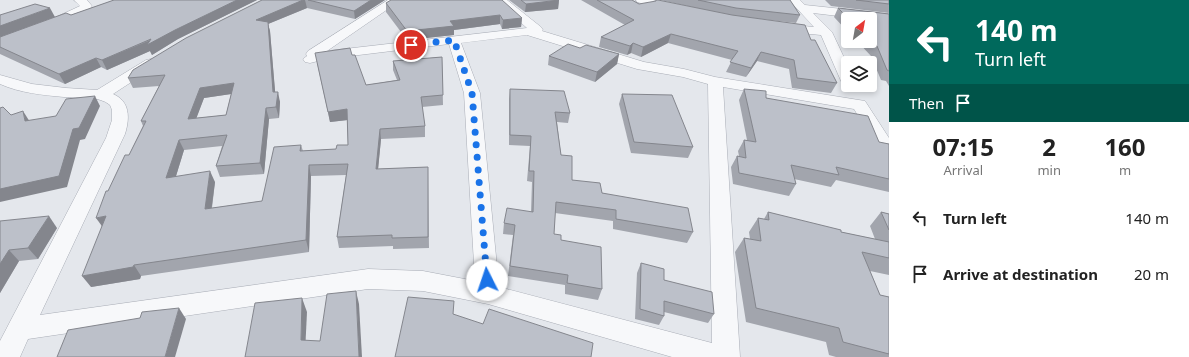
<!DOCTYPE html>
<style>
body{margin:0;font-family:"Noto Sans",sans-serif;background:#f6f6f6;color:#222;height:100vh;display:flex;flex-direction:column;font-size:15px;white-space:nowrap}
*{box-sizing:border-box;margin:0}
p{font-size:13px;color:#767676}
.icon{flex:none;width:22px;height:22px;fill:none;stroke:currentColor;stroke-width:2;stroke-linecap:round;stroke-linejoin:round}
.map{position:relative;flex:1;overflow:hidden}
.sheet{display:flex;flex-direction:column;background:#fff;width:300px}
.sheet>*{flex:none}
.hud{background:#00695c;color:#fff;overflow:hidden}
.needle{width:26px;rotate:31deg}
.buttons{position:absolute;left:841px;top:12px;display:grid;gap:8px}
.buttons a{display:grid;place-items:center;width:36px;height:36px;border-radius:4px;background:#fff;box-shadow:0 2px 6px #0003;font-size:20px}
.pin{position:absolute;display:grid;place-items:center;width:34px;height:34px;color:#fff;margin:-17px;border:2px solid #fff;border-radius:50%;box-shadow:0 1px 4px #0007}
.me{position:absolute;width:44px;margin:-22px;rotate:356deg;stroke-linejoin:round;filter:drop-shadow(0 0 3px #0008)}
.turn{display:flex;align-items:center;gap:14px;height:84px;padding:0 20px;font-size:18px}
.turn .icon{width:52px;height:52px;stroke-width:2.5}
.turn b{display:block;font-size:28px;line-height:34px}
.then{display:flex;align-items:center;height:38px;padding:0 20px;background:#0003;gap:8px;font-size:15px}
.eta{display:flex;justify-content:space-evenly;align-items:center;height:68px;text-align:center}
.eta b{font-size:24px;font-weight:700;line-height:28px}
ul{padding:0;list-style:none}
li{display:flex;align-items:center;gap:12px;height:56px;padding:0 20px}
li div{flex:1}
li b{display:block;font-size:15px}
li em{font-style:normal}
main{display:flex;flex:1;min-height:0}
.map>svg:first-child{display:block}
</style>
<main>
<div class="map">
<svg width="889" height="357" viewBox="0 0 889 357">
<rect width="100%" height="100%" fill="#e4e7ec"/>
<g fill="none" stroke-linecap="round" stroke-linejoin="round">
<g stroke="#a9adb6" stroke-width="1">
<g id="street">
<path d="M74,0H87L92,6L89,10L60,25H52L50,22L52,19L80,6Z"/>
<path d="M388,0H401L327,51L527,28L495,0H507L541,27L543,30L542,31L644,62L684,69L715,77L865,101L889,138V157L883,156L854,109L723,87L740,357H672L488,304L423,291L368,289L28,339L20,357H0V341L106,138L112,120V110L110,105C98,95 79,99 64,97C43,95 20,93 0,84V75L32,84L66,88L97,90L146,60L151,59L156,60L158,63L156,66L113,94C130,101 130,118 125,134L40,315L368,269L423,271L475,281L464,93L449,44L326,59L310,63L305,62L303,59L307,56L306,54L308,51ZM527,35L637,69L683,77L708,84L712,343L499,287L480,93L461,43Z"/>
<path d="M636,0H653L677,7L679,9L677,11L673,12L637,2Z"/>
<path d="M789,0H800L805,5L889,14V22L813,13L832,32L848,66V85H850L843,84L841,81L821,35L778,31L776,28L778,25L782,24L814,27Z"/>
</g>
</g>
<use href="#street" fill="#f7f8fa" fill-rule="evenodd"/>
</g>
<g fill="#a2a5ad" fill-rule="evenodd">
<path d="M114,0H257L178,39L152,55L150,51L107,70L101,67L65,84L0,54V15L55,17L23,29L71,15Z"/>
<path d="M262,0H385L355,19L307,8L268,24L270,31L275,92L280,102L279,118L269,119L264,174L220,177L216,166L222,146L184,150L176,176L215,182L212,208L262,201L301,145L303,151L336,149L348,145L347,120L330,122L317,63L352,55L366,85L397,80L393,70V61L442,57L443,105L422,107L425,126V137L381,139L378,169L428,167L429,248L393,249V246L339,248L337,237L346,175L311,176L309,252L141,276L140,279L91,287L108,191L129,155L143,126L141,121L159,86L133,88L128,78ZM231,94L226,115L196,118L204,98Z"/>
<path d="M391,0L522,18L521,27L502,29L500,24L454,30V35L407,40L386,12V3Z"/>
<path d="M509,0H559L558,9L525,12Z"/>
<path d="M581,0H632L639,4L811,40L837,83L831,93L792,88L789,69L757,61L746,77L726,72L732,60L668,43L641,57L631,53L627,55L599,47L601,37L625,25Z"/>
<path d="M660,0H790L800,15L796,23L733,16Z"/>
<path d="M825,0H889V13L831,6Z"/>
<path d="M838,8L889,14V86L886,81L881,80L871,56L857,41H870V19H848V32L834,17Z"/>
<path d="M580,48L619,54L617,64L595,82L548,65L549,56Z"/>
<path d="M510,89L570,113L568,123L557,122L561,155L572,180L693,232L687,243L613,229V221L555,213L554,234L602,289L598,300L565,294V285L508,276L513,235L503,234L504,223L531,212L532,182L527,181L530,146L509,145V99Z"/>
<path d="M744,89L879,142L889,144V192L836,180L831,187L794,179L796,184L789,196L733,184L731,167L737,156H739L738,151L744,140H747L739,100Z"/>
<path d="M622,94L693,147L688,158L631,153L619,104Z"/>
<path d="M768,212L841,232L875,239L870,226L881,212L889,214V275L870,271L880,295L889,297V357H836L829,355L826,342L746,322L735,252L744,238L750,239L749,232L758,218L764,219Z"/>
<path d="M0,221L57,228L38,259L19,261L0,293Z"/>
<path d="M641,263L664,280L714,314L708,323L664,312V316L659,325L635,319L637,273Z"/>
</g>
<g fill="#84868d">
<path d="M237,0H257L178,39L152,55L150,51L107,70L102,60L175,30Z"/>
<path d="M303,0H305L307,8L268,24L270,31L276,102L256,20Z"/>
<path d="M371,0H385L355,19L354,11Z"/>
<path d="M559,0L558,9L525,12L526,4Z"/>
<path d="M50,8L55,17L0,37V26Z"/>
<path d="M500,15V24L454,30V35L407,40V31L450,21Z"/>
<path d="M522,18L521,27L502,29L503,20Z"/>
<path d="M671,34L668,43L641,57L643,47Z"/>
<path d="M633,43L631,53L627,55L630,46Z"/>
<path d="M761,52L757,61L746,77L751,68Z"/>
<path d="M619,54L617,64L595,82L597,72Z"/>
<path d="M96,58L101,67L65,84L59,74Z"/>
<path d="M234,83L238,93L204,98L192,130L188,119L200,88Z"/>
<path d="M278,92L280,102L279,118L276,107Z"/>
<path d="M95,96L100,106L85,139L80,140L67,187L0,202V189Z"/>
<path d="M266,108L269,119L264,174L260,163Z"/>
<path d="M347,109L348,120L330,122L328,112Z"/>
<path d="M23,111L30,122L25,121Z"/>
<path d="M380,129L381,139L377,180L376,169Z"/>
<path d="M179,140L184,150L172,189L166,178Z"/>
<path d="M309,165L311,176L309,252L306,240Z"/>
<path d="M210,171L215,182L210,220L205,209Z"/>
<path d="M49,216L57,228L38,259L28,248Z"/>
<path d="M106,216L104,229L96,218Z"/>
<path d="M9,250L19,261L0,293V264Z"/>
<path d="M134,265L141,276L140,279L91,287L82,276Z"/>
<path d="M356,291L359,304L362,357H359Z"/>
<path d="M302,298L307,312L305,353L301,340Z"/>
<path d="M179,308L186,319L175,357H165Z"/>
</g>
<g fill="#bcc0c9" stroke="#84868d" fill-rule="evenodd">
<path d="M114,0H237L175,30L147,45L151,39L102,60L96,58L59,74L0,47V37L66,13L71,15Z"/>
<path d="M262,0H303L256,20L268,22L273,92H278L276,107L266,108L260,163L216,166L227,135L179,140L166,178L210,171L205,209L262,201L274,147L301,145L300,151L336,149L337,145H348L347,109L328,112L315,53L350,48L352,55H355L366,85L400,80L393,61L442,57L443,95L421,97L425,126L380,129L376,169L428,167V237L392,238V235L337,237L348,164L309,165L306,240L134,265L133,267L82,276L106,216L96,218L106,191H108L125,155H129L146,121H141L165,75L128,78L133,70L186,38ZM234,83L226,115L188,119L200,88Z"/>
<path d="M308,0H371L354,11Z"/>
<path d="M391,0H502L522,18L503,20L500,15L450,21L454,26L407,31L386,3Z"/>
<path d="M521,0H559L526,4Z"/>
<path d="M597,0H632L639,4L656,1V0H658L732,15L805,25L811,40H815L837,83L797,78L794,60L761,52L751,68L730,62L738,51L671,34L643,47L633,43L630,46L601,37L634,20Z"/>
<path d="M698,0H790L800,15L736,8Z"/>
<path d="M856,0H889V4Z"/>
<path d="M35,4L50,8L0,26V15Z"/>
<path d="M838,8L889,14V71L887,70L877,46L870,39V19H849Z"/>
<path d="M568,44L580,48L586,45L619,54L597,72L549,56Z"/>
<path d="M510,89L564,91L570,113L555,112L561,155L572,156V180L600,183L602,193L688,208L693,232L616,219V210L556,202L554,234L561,235V240L601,247L602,289L567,283L568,275L510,266L515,225L504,223L507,208L533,212L534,171H529L531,136L510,135Z"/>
<path d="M744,89L766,91V98L868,116L879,142L889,144V179L836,167L839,175L791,165L796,184L739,173L737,156L746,158L744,140L756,142Z"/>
<path d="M622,94L672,95L693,147L634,142Z"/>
<path d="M95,96L79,128L73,129L59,176L0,189V108L3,107L11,115L23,111L25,121L56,116L66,99Z"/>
<path d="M768,212L841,230V232L889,242V258L862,252L880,295L889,297V354L843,342L839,328L756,308L744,238L761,241L758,218L769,220Z"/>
<path d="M881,212L889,214V230Z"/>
<path d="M49,216L28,248L9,250L0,264V221Z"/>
<path d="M641,263L664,269V280L712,292L714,314L664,301V316L640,309Z"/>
<path d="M356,291L359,357H245L255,303L302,298L301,340L320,341L327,294Z"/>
<path d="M408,297L454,301L453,314L483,324L489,309L593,343L591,357H395Z"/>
<path d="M179,308L165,357H57L68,330L140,318L142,312Z"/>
</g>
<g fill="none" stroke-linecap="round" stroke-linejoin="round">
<path stroke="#1a73e8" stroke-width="7" stroke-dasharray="0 12.6" d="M411,45L454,40L472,93L487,280"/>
</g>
</svg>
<div class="buttons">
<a><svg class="needle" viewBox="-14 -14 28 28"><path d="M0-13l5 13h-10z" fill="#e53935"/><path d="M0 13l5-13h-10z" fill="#767676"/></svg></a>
<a><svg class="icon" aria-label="layers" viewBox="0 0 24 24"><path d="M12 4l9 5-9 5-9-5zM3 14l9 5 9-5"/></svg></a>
</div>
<div class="pin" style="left:411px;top:45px;background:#d93025"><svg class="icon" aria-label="arrive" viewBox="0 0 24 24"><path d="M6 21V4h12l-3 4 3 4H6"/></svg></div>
<svg class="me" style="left:487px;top:280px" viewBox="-20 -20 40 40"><circle r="19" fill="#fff"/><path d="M0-13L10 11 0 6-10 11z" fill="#1a73e8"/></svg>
</div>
<section class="sheet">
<div class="hud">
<div class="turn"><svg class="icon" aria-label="left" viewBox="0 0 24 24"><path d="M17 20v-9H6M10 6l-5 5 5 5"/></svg><div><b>140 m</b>Turn left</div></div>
<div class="then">Then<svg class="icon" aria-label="arrive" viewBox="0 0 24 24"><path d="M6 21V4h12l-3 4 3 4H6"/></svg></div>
</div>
<div class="eta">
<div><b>07:15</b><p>Arrival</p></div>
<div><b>2</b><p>min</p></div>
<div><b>160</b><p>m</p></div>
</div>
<ul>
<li><svg class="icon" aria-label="left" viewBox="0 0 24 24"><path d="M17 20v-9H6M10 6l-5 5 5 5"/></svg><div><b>Turn left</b></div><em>140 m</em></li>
<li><svg class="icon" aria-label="arrive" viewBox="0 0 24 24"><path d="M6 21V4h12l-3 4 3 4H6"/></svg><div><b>Arrive at destination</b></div><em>20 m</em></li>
</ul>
</section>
</main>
